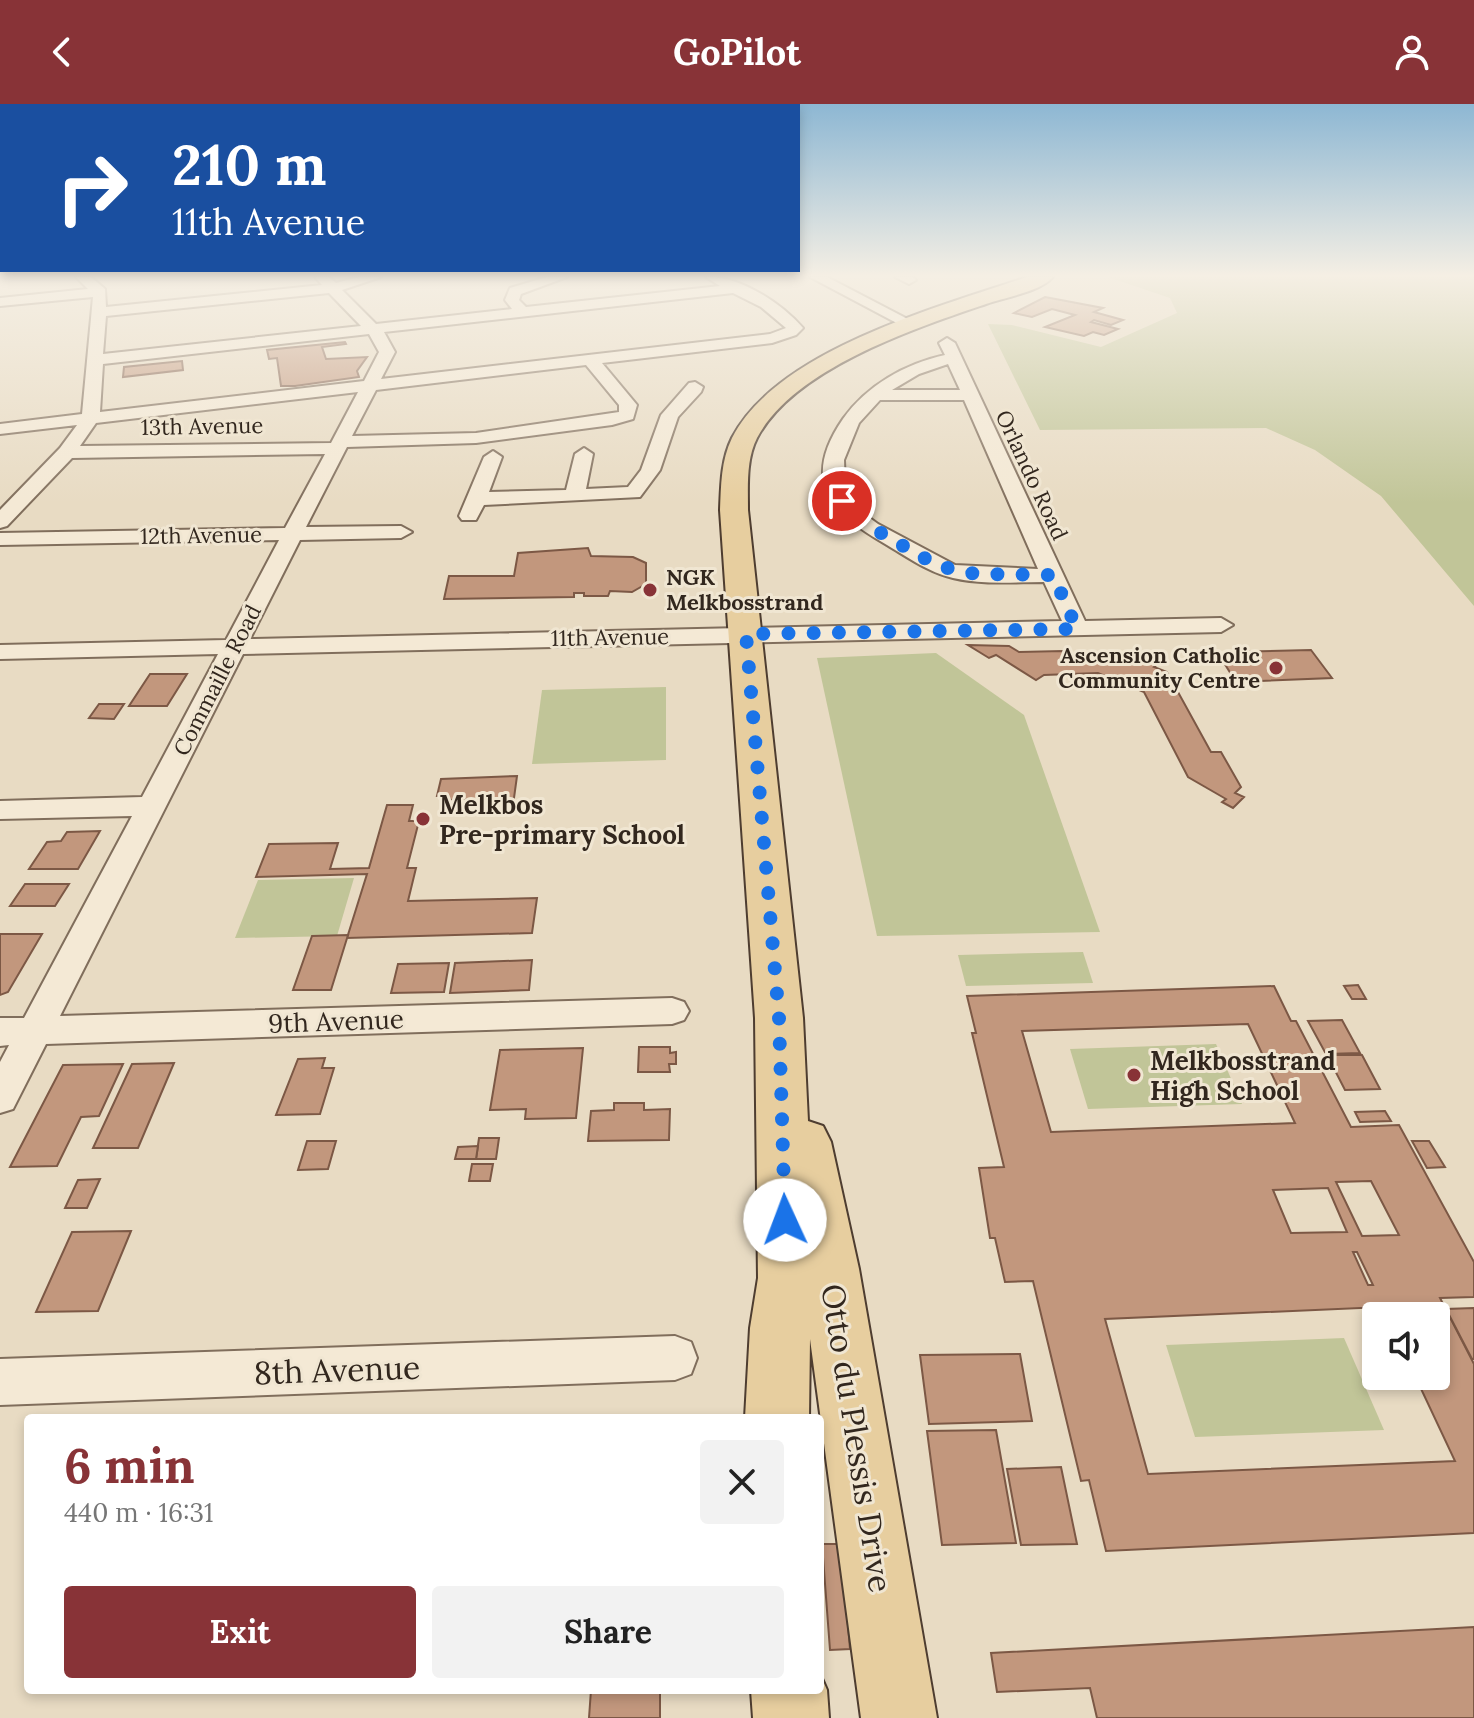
<!DOCTYPE html>
<meta charset="utf-8">
<style>
body{margin:0;font-family:Lora,serif;background:#f2f2f2;color:#222;height:100vh;display:flex;flex-direction:column;font-size:30px;white-space:nowrap}
*{box-sizing:border-box;margin:0}
p{font-size:26px;color:#767676}
.icon{flex:none;width:44px;height:44px;fill:none;stroke:currentColor;stroke-width:2;stroke-linecap:round;stroke-linejoin:round}
.map{position:relative;flex:1;overflow:hidden}
.panel{position:absolute;left:24px;top:1310px;width:800px;height:280px;display:flex;flex-direction:column;background:#fff;border-radius:8px;box-shadow:0 4px 12px #0003}
.panel>*{flex:none}
.banner{position:absolute;left:0px;top:0px;width:800px;height:168px;box-shadow:0 4px 12px #0003;background:#1a4fa0;color:#fff;overflow:hidden}
.controls{position:absolute;left:1362px;top:1198px;display:grid;gap:16px}
.controls a{display:grid;place-items:center;width:88px;height:88px;border-radius:8px;background:#fff;box-shadow:0 4px 12px #0003;font-size:40px}
.pin{position:absolute;display:grid;place-items:center;width:68px;height:68px;color:#fff;margin:-34px;border:4px solid #fff;border-radius:50%;box-shadow:0 2px 8px #0007}
.me{position:absolute;width:88px;margin:-44px;rotate:358deg;stroke-linejoin:round;filter:drop-shadow(0 0 6px #0008)}
.turn{display:flex;align-items:center;gap:28px;height:168px;padding:0 40px;font-size:36px}
.turn .icon{width:104px;height:104px;stroke-width:2.5}
.turn b{display:block;font-size:56px;line-height:68px}
.round{display:grid;place-items:center;flex:none;width:84px;height:84px;border-radius:8px;background:#f2f2f2}
.head{display:flex;align-items:center;justify-content:space-between;height:136px;padding:0 40px}
h1{font-size:48px;font-weight:700;line-height:60px;color:#883337}
.action{display:flex;gap:16px;margin-top:auto;padding:16px 40px}
.action a{flex:1;height:92px;border-radius:8px;background:#883337;color:#fff;font-size:32px;font-weight:700;line-height:92px;text-align:center}
.action a+a{background:#f2f2f2;color:#222}
header{display:flex;justify-content:space-between;align-items:center;height:104px;padding:0 40px;background:#883337;color:#fff;font-size:36px;font-weight:700}
.map>svg:first-child{display:block}
</style>
<header><svg class="icon" aria-label="back" viewBox="0 0 24 24"><path d="M15 5l-7 7 7 7"/></svg>GoPilot<svg class="icon" aria-label="person" viewBox="0 0 24 24"><circle cx="12" cy="8" r="4"/><path d="M4 21q1-7 8-7t8 7"/></svg></header>
<div class="map">
<svg width="1474" height="1614" viewBox="0 0 1474 1614">
<rect width="100%" height="100%" fill="#e8dbc3"/>
<g fill="#c1c598">
<path d="M1108,173H1474V502L1381,392L1315,346L1266,324L1040,326L988,220L1012,221L1101,243L1177,209L1170,194Z"/>
<path d="M936,549L1024,611L1100,828L877,832L817,554Z"/>
<path d="M666,583V656L532,660L542,586Z"/>
<path d="M354,774L337,832L235,834L258,776Z"/>
<path d="M1083,848L1093,879L966,882L958,851Z"/>
<path d="M1216,940L1242,1000L1088,1005L1070,945Z"/>
<path d="M1344,1234L1384,1326L1195,1333L1166,1241Z"/>
</g>
<g fill="#c2977d" stroke="#7c5845" stroke-width="2" fill-rule="evenodd">
<path d="M1045,193L1103,204L1094,208L1123,216L1111,221L1094,216L1091,218L1118,225L1104,231L1093,228L1084,232L1045,223L1075,211L1052,205L1032,213L1014,209Z"/>
<path d="M345,238L346,240L322,243L326,255L367,253L357,267L359,273L295,282H281L277,254L269,255L267,246Z"/>
<path d="M182,257L183,266L123,273L124,263Z"/>
<path d="M588,444L591,452L633,453L646,459V480L632,488L610,487L608,492H584V489H574V493L444,495L449,472H514L518,449Z"/>
<path d="M968,541L1009,542L1019,548L1063,547L1065,552L1124,551L1136,556L1142,551L1160,558L1154,563L1167,568L1211,648H1221L1241,683L1235,689L1244,693L1233,704L1222,698L1226,695L1188,673L1144,588L1098,569L1044,571L1036,576L996,551L989,554Z"/>
<path d="M1311,546L1332,574L1236,578L1221,554L1232,553L1228,548Z"/>
<path d="M150,570H187L167,602H129Z"/>
<path d="M99,600H124L114,615L89,614Z"/>
<path d="M517,672L514,694L447,696L448,691L437,692L441,675Z"/>
<path d="M387,701H413L409,717H419L407,764H416L408,797L537,794L532,829L347,834L367,770L256,773L269,740L338,739L330,765L369,764Z"/>
<path d="M100,727L78,765H29L47,738L61,737L67,728Z"/>
<path d="M25,780H69L55,802H10Z"/>
<path d="M0,830H42L8,888L0,891Z"/>
<path d="M348,831L331,886H293L312,832Z"/>
<path d="M532,856L529,886L450,889L455,859Z"/>
<path d="M449,859L444,888L391,889L398,860Z"/>
<path d="M1358,881L1366,895H1352L1344,882Z"/>
<path d="M1274,882L1291,917H1296L1351,1023L1399,1021L1474,1158V1193L1440,1194L1474,1260V1429L1106,1447L1089,1376L1081,1377L1033,1177L1005,1178L995,1134H990L979,1064L1004,1063L972,929H976L967,892ZM1248,920L1295,1019L1051,1028L1022,927ZM1371,1077L1399,1131L1362,1132L1336,1078ZM1328,1084L1347,1128L1291,1129L1273,1086ZM1353,1148H1357L1373,1181H1368ZM1383,1203L1387,1212H1436V1272H1415L1455,1357L1148,1370L1105,1215Z"/>
<path d="M1342,916L1360,949L1326,950L1308,917Z"/>
<path d="M639,943H670V949L676,948V960H669L670,968H638Z"/>
<path d="M583,944L576,1014L525,1015L526,1005L490,1006L500,946Z"/>
<path d="M1327,951H1362L1380,985L1345,986Z"/>
<path d="M325,954L322,964H334L320,1010L276,1011L298,955Z"/>
<path d="M174,959L138,1044H93L132,960Z"/>
<path d="M123,960L99,1012L81,1013L57,1062L10,1063L63,961Z"/>
<path d="M614,999H644V1006L670,1005L669,1036L588,1037L591,1007L614,1006Z"/>
<path d="M1385,1007L1391,1017L1360,1018L1355,1008Z"/>
<path d="M479,1034H499L496,1055H476Z"/>
<path d="M307,1037H336L328,1065L298,1066Z"/>
<path d="M1412,1037H1429L1445,1063L1427,1064Z"/>
<path d="M478,1042L476,1055H455L458,1043Z"/>
<path d="M472,1060H493L490,1077H469Z"/>
<path d="M100,1075L87,1104H65L78,1076Z"/>
<path d="M131,1127L98,1207L36,1208L72,1128Z"/>
<path d="M1474,1204V1255H1472L1446,1205Z"/>
<path d="M1020,1250L1032,1317L929,1320L920,1251Z"/>
<path d="M996,1326L1016,1439L942,1441L927,1327Z"/>
<path d="M1061,1363L1077,1440L1021,1441L1007,1365Z"/>
<path d="M822,1440H841L850,1545L830,1546Z"/>
<path d="M1474,1523V1614H1097L1090,1584L997,1588L991,1549Z"/>
<path d="M591,1586H660V1614H589Z"/>
</g>
<g fill="none" stroke-linecap="round" stroke-linejoin="round">
<g stroke="#806e5c" stroke-width="4">
<g id="minor">
<path d="M76,173H91L105,185L106,203L322,181L315,173H329L336,179L359,173H381L342,186L376,220L512,205L505,196L510,184L547,173H567L521,190L519,196L526,203L720,182L706,173C739,171 781,199 803,224L796,231L772,239L602,259L637,301L633,315L612,321L476,339L347,343L306,423L401,422L412,428L401,434L300,436L250,535L1062,517L1044,478C1014,478 983,481 953,474C928,468 909,454 887,441C833,410 799,379 843,315C867,281 905,260 945,251L939,239L947,234L955,239L1085,517L1221,514L1233,521L1221,528L243,550L60,912L672,894L684,898L689,907L684,916L672,920L46,940L13,1005L0,1009V958L9,941L0,942V914H24L132,712L0,715V697L142,693L218,550L0,555V541L226,536L279,436L0,441V429L285,424L325,350L72,354L7,422L0,424V406L60,344L77,321L0,330V320L82,310L93,193L0,202V194L88,185ZM329,189L361,222L103,250L106,212ZM733,189L761,203L786,224L770,230L381,275L395,248L384,228ZM369,230L379,248L364,277L100,308L103,260ZM948,260L960,286H892L919,270ZM586,261L619,301V308L476,329L352,332L376,286ZM358,288L331,339L80,342L96,319ZM880,296H964L1038,465L955,461L878,420L856,404L845,383L844,356L859,319Z"/>
<path d="M810,173H827L921,222L908,225Z"/>
<path d="M895,173H913L916,176L909,180Z"/>
<path d="M695,278L703,283L701,288L678,313L660,366L640,393L484,401L476,416H462L459,412L484,353L493,347L502,353L489,388L566,386L575,350L584,344L593,350L586,385L628,383L641,366L661,311L689,279Z"/>
<path d="M675,1232L691,1238L697,1254L691,1270L675,1276L0,1301V1255Z"/>
</g>
</g>
<g stroke="#4e3d30" stroke-width="4">
<g id="primary">
<path d="M1027,173H1053C1040,188 1005,193 986,200C916,224 794,264 757,334C746,355 748,383 748,406L803,914L808,1017L823,1022L831,1038L859,1165L937,1614H861L810,1235L809,1314H745L750,1224L758,1174L755,914L720,406C721,382 721,356 732,334C777,246 939,203 1027,173Z"/>
<path d="M820,1570L827,1586L829,1614H753L751,1586H820Z"/>
</g>
</g>
<use href="#minor" fill="#f4e9d5" fill-rule="evenodd"/>
<use href="#primary" fill="#e7ce9f" fill-rule="evenodd"/>
</g>
<linearGradient id="sky" x2="0" y2="1"><stop stop-color="#8db7d3"/><stop offset="0.43" stop-color="#f5efe4"/><stop offset="1" stop-color="#f5efe4" stop-opacity="0"/></linearGradient>
<rect width="1474" height="399" fill="url(#sky)"/>
<g fill="none" stroke-linecap="round" stroke-linejoin="round">
<path stroke="#1a73e8" stroke-width="14" stroke-dasharray="0 25.2" d="M785,1116L779,914L746,530L1077,525L1053,471L976,470L938,462L862,418L842,397"/>
</g>
<g fill="#883337" stroke="#f0e6d2" stroke-width="3">
<circle cx="650" cy="486" r="8"/>
<circle cx="1276" cy="564" r="8"/>
<circle cx="423" cy="715" r="8"/>
<circle cx="1134" cy="971" r="8"/>
</g>
<g text-anchor="middle" dominant-baseline="central" stroke-width="6" stroke-linejoin="round" paint-order="stroke">
<g font-size="22" fill="#32271e" stroke="#f0e6d2">
<text transform="translate(202 322) rotate(-1)">13th Avenue</text>
<text transform="translate(1032 371) rotate(65)">Orlando Road</text>
<text transform="translate(201 431) rotate(-1)">12th Avenue</text>
<text transform="translate(610 533) rotate(-1)">11th Avenue</text>
<text transform="translate(217 576) rotate(-63)">Commaille Road</text>
</g>
<g font-size="22" font-weight="bold" fill="#32271e" stroke="#f0e6d2" text-anchor="start">
<text x="666" y="473">NGK<tspan x="666" dy="25">Melkbosstrand</tspan></text>
<text x="1260" y="551" text-anchor="end">Ascension Catholic<tspan x="1260" dy="25">Community Centre</tspan></text>
</g>
<g font-size="26" font-weight="bold" fill="#32271e" stroke="#f0e6d2" text-anchor="start">
<text x="439" y="700">Melkbos<tspan x="439" dy="30">Pre-primary School</tspan></text>
<text x="1150" y="956">Melkbosstrand<tspan x="1150" dy="30">High School</tspan></text>
</g>
<g font-size="26" fill="#32271e" stroke="#f0e6d2">
<text transform="translate(336 917) rotate(-2)">9th Avenue</text>
</g>
<g font-size="32" fill="#32271e" stroke="#f0e6d2">
<text transform="translate(337 1266) rotate(-2)">8th Avenue</text>
<text transform="translate(857 1334) rotate(81)">Otto du Plessis Drive</text>
</g>
</g>
</svg>
<div class="controls">
<a><svg class="icon" aria-label="sound" viewBox="0 0 24 24"><path d="M4 9h4l5-4v14l-5-4H4zM17 9q2 3 0 6"/></svg></a>
</div>
<div class="pin" style="left:842px;top:397px;background:#d93025"><svg class="icon" aria-label="arrive" viewBox="0 0 24 24"><path d="M6 21V4h12l-3 4 3 4H6"/></svg></div>
<svg class="me" style="left:785px;top:1116px" viewBox="-20 -20 40 40"><circle r="19" fill="#fff"/><path d="M0-13L10 11 0 6-10 11z" fill="#1a73e8"/></svg>
<div class="banner">
<div class="turn"><svg class="icon" aria-label="right" viewBox="0 0 24 24"><path d="M7 20v-9h11M14 6l5 5-5 5"/></svg><div><b>210 m</b>11th Avenue</div></div>
</div>
<section class="panel">
<div class="head"><div><h1>6 min</h1><p>440 m · 16:31</p></div><a class="round"><svg class="icon" aria-label="close" viewBox="0 0 24 24"><path d="M6 6l12 12M18 6L6 18"/></svg></a></div>
<div class="action"><a>Exit</a><a>Share</a></div>
</section>
</div>
